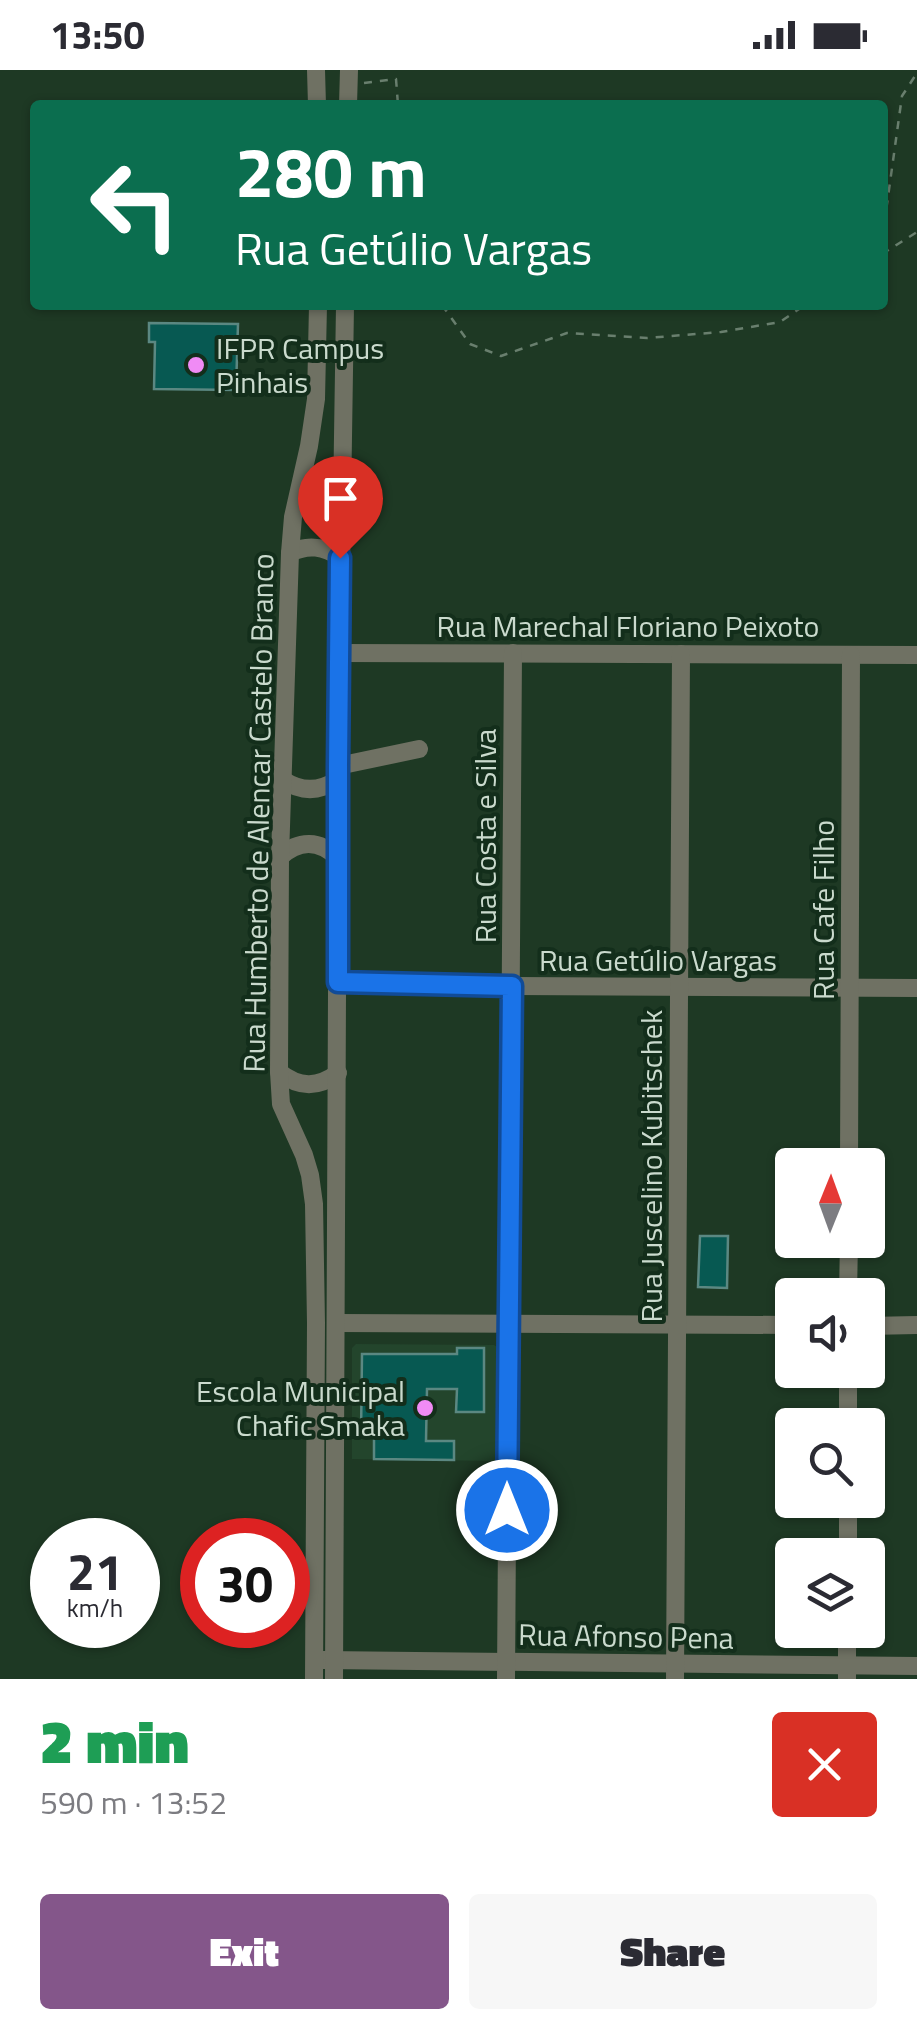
<!DOCTYPE html>
<meta charset="utf-8">
<style>
body{margin:0;font-family:"Titillium Web",sans-serif;background:#f7f7f7;color:#2b2b33;height:100vh;display:flex;flex-direction:column;font-size:38px;white-space:nowrap}
*{box-sizing:border-box;margin:0}
p{font-size:32px;color:#7c7c81}
.icon{flex:none;width:55px;height:55px;fill:none;stroke:currentColor;stroke-width:2;stroke-linecap:round;stroke-linejoin:round}
.map{position:relative;height:1609px;overflow:hidden}
.drawer{display:flex;flex-direction:column;background:#fff;flex:1}
.drawer>*{flex:none}
.guide{position:absolute;left:30px;top:30px;width:858px;height:210px;border-radius:10px;box-shadow:0 2px 8px #0004;background:#0b6e4f;color:#fff;overflow:hidden}
.needle{width:65px;rotate:1deg}
.controls{position:absolute;left:775px;top:1078px;display:grid;gap:20px}
.controls a{display:grid;place-items:center;width:110px;height:110px;border-radius:10px;background:#fff;box-shadow:0 2px 8px #0004;font-size:50px}
.speed{position:absolute;left:30px;top:1448px;display:flex;gap:20px;font-size:50px;font-weight:700;text-align:center}
.speed>*{display:grid;place-content:center;width:130px;height:130px;border-radius:50%;background:#fff;box-shadow:0 2px 8px #0004;line-height:1}
.speed small{font-size:25px;font-weight:400}
.speed .limit{border:15px solid #d22;background:#fff;color:#111}
.pin{position:absolute;display:grid;place-items:center;width:85px;height:85px;color:#fff;margin:-102px -42px;border-radius:50% 50% 50% 0;rotate:-45deg;box-shadow:0 0 10px #0007}
.pin .icon{rotate:45deg}
.me{position:absolute;width:110px;margin:-55px;rotate:0deg;stroke-linejoin:round;filter:drop-shadow(0 0 8px #0008)}
.turn{display:flex;align-items:center;gap:35px;height:210px;padding:0 40px;font-size:45px}
.turn .icon{width:130px;height:130px;stroke-width:2.5}
.turn b{display:block;font-size:70px;line-height:85px}
.round{display:grid;place-items:center;flex:none;width:105px;height:105px;border-radius:10px;background:#f7f7f7}
.overview{display:flex;align-items:center;justify-content:space-between;height:170px;padding:0 40px}
h1{font-size:60px;font-weight:800;line-height:75px;color:#1e9e55}
.button{display:flex;gap:20px;margin-top:auto;padding:20px 40px}
.button a{flex:1;height:115px;border-radius:10px;background:#84568a;color:#fff;font-size:40px;font-weight:800;line-height:115px;text-align:center}
.button a+a{background:#f7f7f7;color:#2b2b33}
.status{display:flex;justify-content:space-between;align-items:center;height:70px;padding:0 50px;background:#fff;direction:ltr}
.status svg{height:28px;fill:currentColor}
.map>svg:first-child{display:block}
</style>
<div class="status"><b>13:50</b><svg viewBox="0 0 49 12"><path d="M0 12V9h3v3zM5 12V6h3v6zM10 12V3h3v9zM15 12V0h3v12zM26 1h20v11H26zM47 4h2v5h-2z"/></svg></div>
<div class="map">
<svg width="917" height="1609" viewBox="0 0 917 1609">
<rect width="100%" height="100%" fill="#1e3924"/>
<path fill="#23452c" d="M356,1274L494,1275L497,1277L498,1391L352,1389V1278Z"/>
<g fill="#075952" stroke="#5b8882" stroke-width="2.5">
<path d="M149,253L238,254L236,320L154,319L155,272H149Z"/>
<path d="M700,1166H728L727,1218L698,1217Z"/>
<path d="M457,1278H484V1342H456L457,1319H427L426,1371H454V1390L374,1389V1366H361L362,1284H457Z"/>
</g>
<g fill="none" stroke-linecap="round" stroke-linejoin="round">
<g stroke="#697f6e" stroke-width="2.5" stroke-dasharray="8 8" stroke-linecap="butt">
<path d="M364,13L396,9L398,35"/>
<path d="M882,170L902,26L917,3"/>
<path d="M882,184L917,162"/>
<path d="M442,235L470,274L501,286L567,263L647,268L721,262L780,252L805,235"/>
</g>
<g stroke="#6f7163" stroke-width="18">
<path d="M316,0L317,35"/>
<path d="M348,35L349,0"/>
<path d="M290,483C308,474 324,476 341,488"/>
<path d="M339,583L917,585"/>
<path d="M338,696L419,679"/>
<path d="M283,710C301,722 319,722 337,710"/>
<path d="M280,787C299,769 320,770 338,788"/>
<path d="M338,912L512,916L917,918"/>
<path d="M279,1002C299,1018 318,1018 338,1003"/>
<path d="M849,1095L851,585"/>
<path d="M848,1225L849,1170"/>
<path d="M337,1253L792,1255"/>
<path d="M868,1256L917,1255"/>
<path d="M848,1355V1300"/>
<path d="M848,1485V1430"/>
<path d="M323,1590L917,1596"/>
<path d="M314,1609L316,1253L314,1134L310,1105L304,1085L281,1034L279,1002L280,787L290,483L293,447L309,376L316,329L318,235"/>
<path d="M334,1609L338,696L345,235"/>
<path d="M506,1609L513,583"/>
<path d="M675,1609L681,584"/>
<path d="M847,1609V1560"/>
</g>
</g>
<g fill="none" stroke-linecap="round" stroke-linejoin="round">
<g stroke="#114b97" stroke-width="25">
<path id="route" d="M340,488L338,696V912L512,916L507,1440"/>
</g>
<use href="#route" stroke="#1a73e8" stroke-width="18"/>
</g>
<g fill="#f08bf5" stroke="#132e1b" stroke-width="4">
<circle cx="196" cy="295" r="10"/>
<circle cx="425" cy="1338" r="10"/>
</g>
<g text-anchor="middle" dominant-baseline="central" stroke-width="8" stroke-linejoin="round" paint-order="stroke">
<g font-size="30" fill="#cadacd" stroke="#132e1b" text-anchor="start">
<text x="216" y="278">IFPR Campus<tspan x="216" dy="34">Pinhais</tspan></text>
<text x="405" y="1321" text-anchor="end">Escola Municipal<tspan x="405" dy="34">Chafic Smaka</tspan></text>
</g>
<g font-size="30" fill="#cadacd" stroke="#132e1b">
<text x="628" y="556">Rua Marechal Floriano Peixoto</text>
<text transform="translate(258 743) rotate(-89)">Rua Humberto de Alencar Castelo Branco</text>
<text transform="translate(485 766) rotate(-90)">Rua Costa e Silva</text>
<text transform="translate(823 840) rotate(-90)">Rua Cafe Filho</text>
<text x="658" y="890">Rua Getúlio Vargas</text>
<text transform="translate(651 1096) rotate(-90)">Rua Juscelino Kubitschek</text>
<text transform="translate(626 1566) rotate(1)">Rua Afonso Pena</text>
</g>
</g>
</svg>
<div class="controls">
<a><svg class="needle" viewBox="-14 -14 28 28"><path d="M0-13l5 13h-10z" fill="#e53935"/><path d="M0 13l5-13h-10z" fill="#7c7c81"/></svg></a>
<a><svg class="icon" aria-label="sound" viewBox="0 0 24 24"><path d="M4 9h4l5-4v14l-5-4H4zM17 9q2 3 0 6"/></svg></a>
<a><svg class="icon" aria-label="search" viewBox="0 0 24 24"><circle cx="10" cy="10" r="6"/><path d="M15 15l6 6"/></svg></a>
<a><svg class="icon" aria-label="layers" viewBox="0 0 24 24"><path d="M12 4l9 5-9 5-9-5zM3 14l9 5 9-5"/></svg></a>
</div>
<div class="speed"><div>21<small>km/h</small></div><div class="limit">30</div></div>
<div class="pin" style="left:340px;top:488px;background:#d93025"><svg class="icon" aria-label="arrive" viewBox="0 0 24 24"><path d="M6 21V4h12l-3 4 3 4H6"/></svg></div>
<svg class="me" style="left:507px;top:1440px" viewBox="-20 -20 40 40"><circle r="17" fill="#1a73e8" stroke="#fff" stroke-width="3"/><path d="M0-11L8 9 0 5-8 9z" fill="#fff"/></svg>
<div class="guide">
<div class="turn"><svg class="icon" aria-label="left" viewBox="0 0 24 24"><path d="M17 20v-9H6M10 6l-5 5 5 5"/></svg><div><b>280 m</b>Rua Getúlio Vargas</div></div>
</div>
</div>
<section class="drawer">
<div class="overview"><div><h1>2 min</h1><p>590 m · 13:52</p></div><a class="round" style="background:#d93025;color:#fff"><svg class="icon" aria-label="close" viewBox="0 0 24 24"><path d="M6 6l12 12M18 6L6 18"/></svg></a></div>
<div class="button"><a>Exit</a><a>Share</a></div>
</section>
